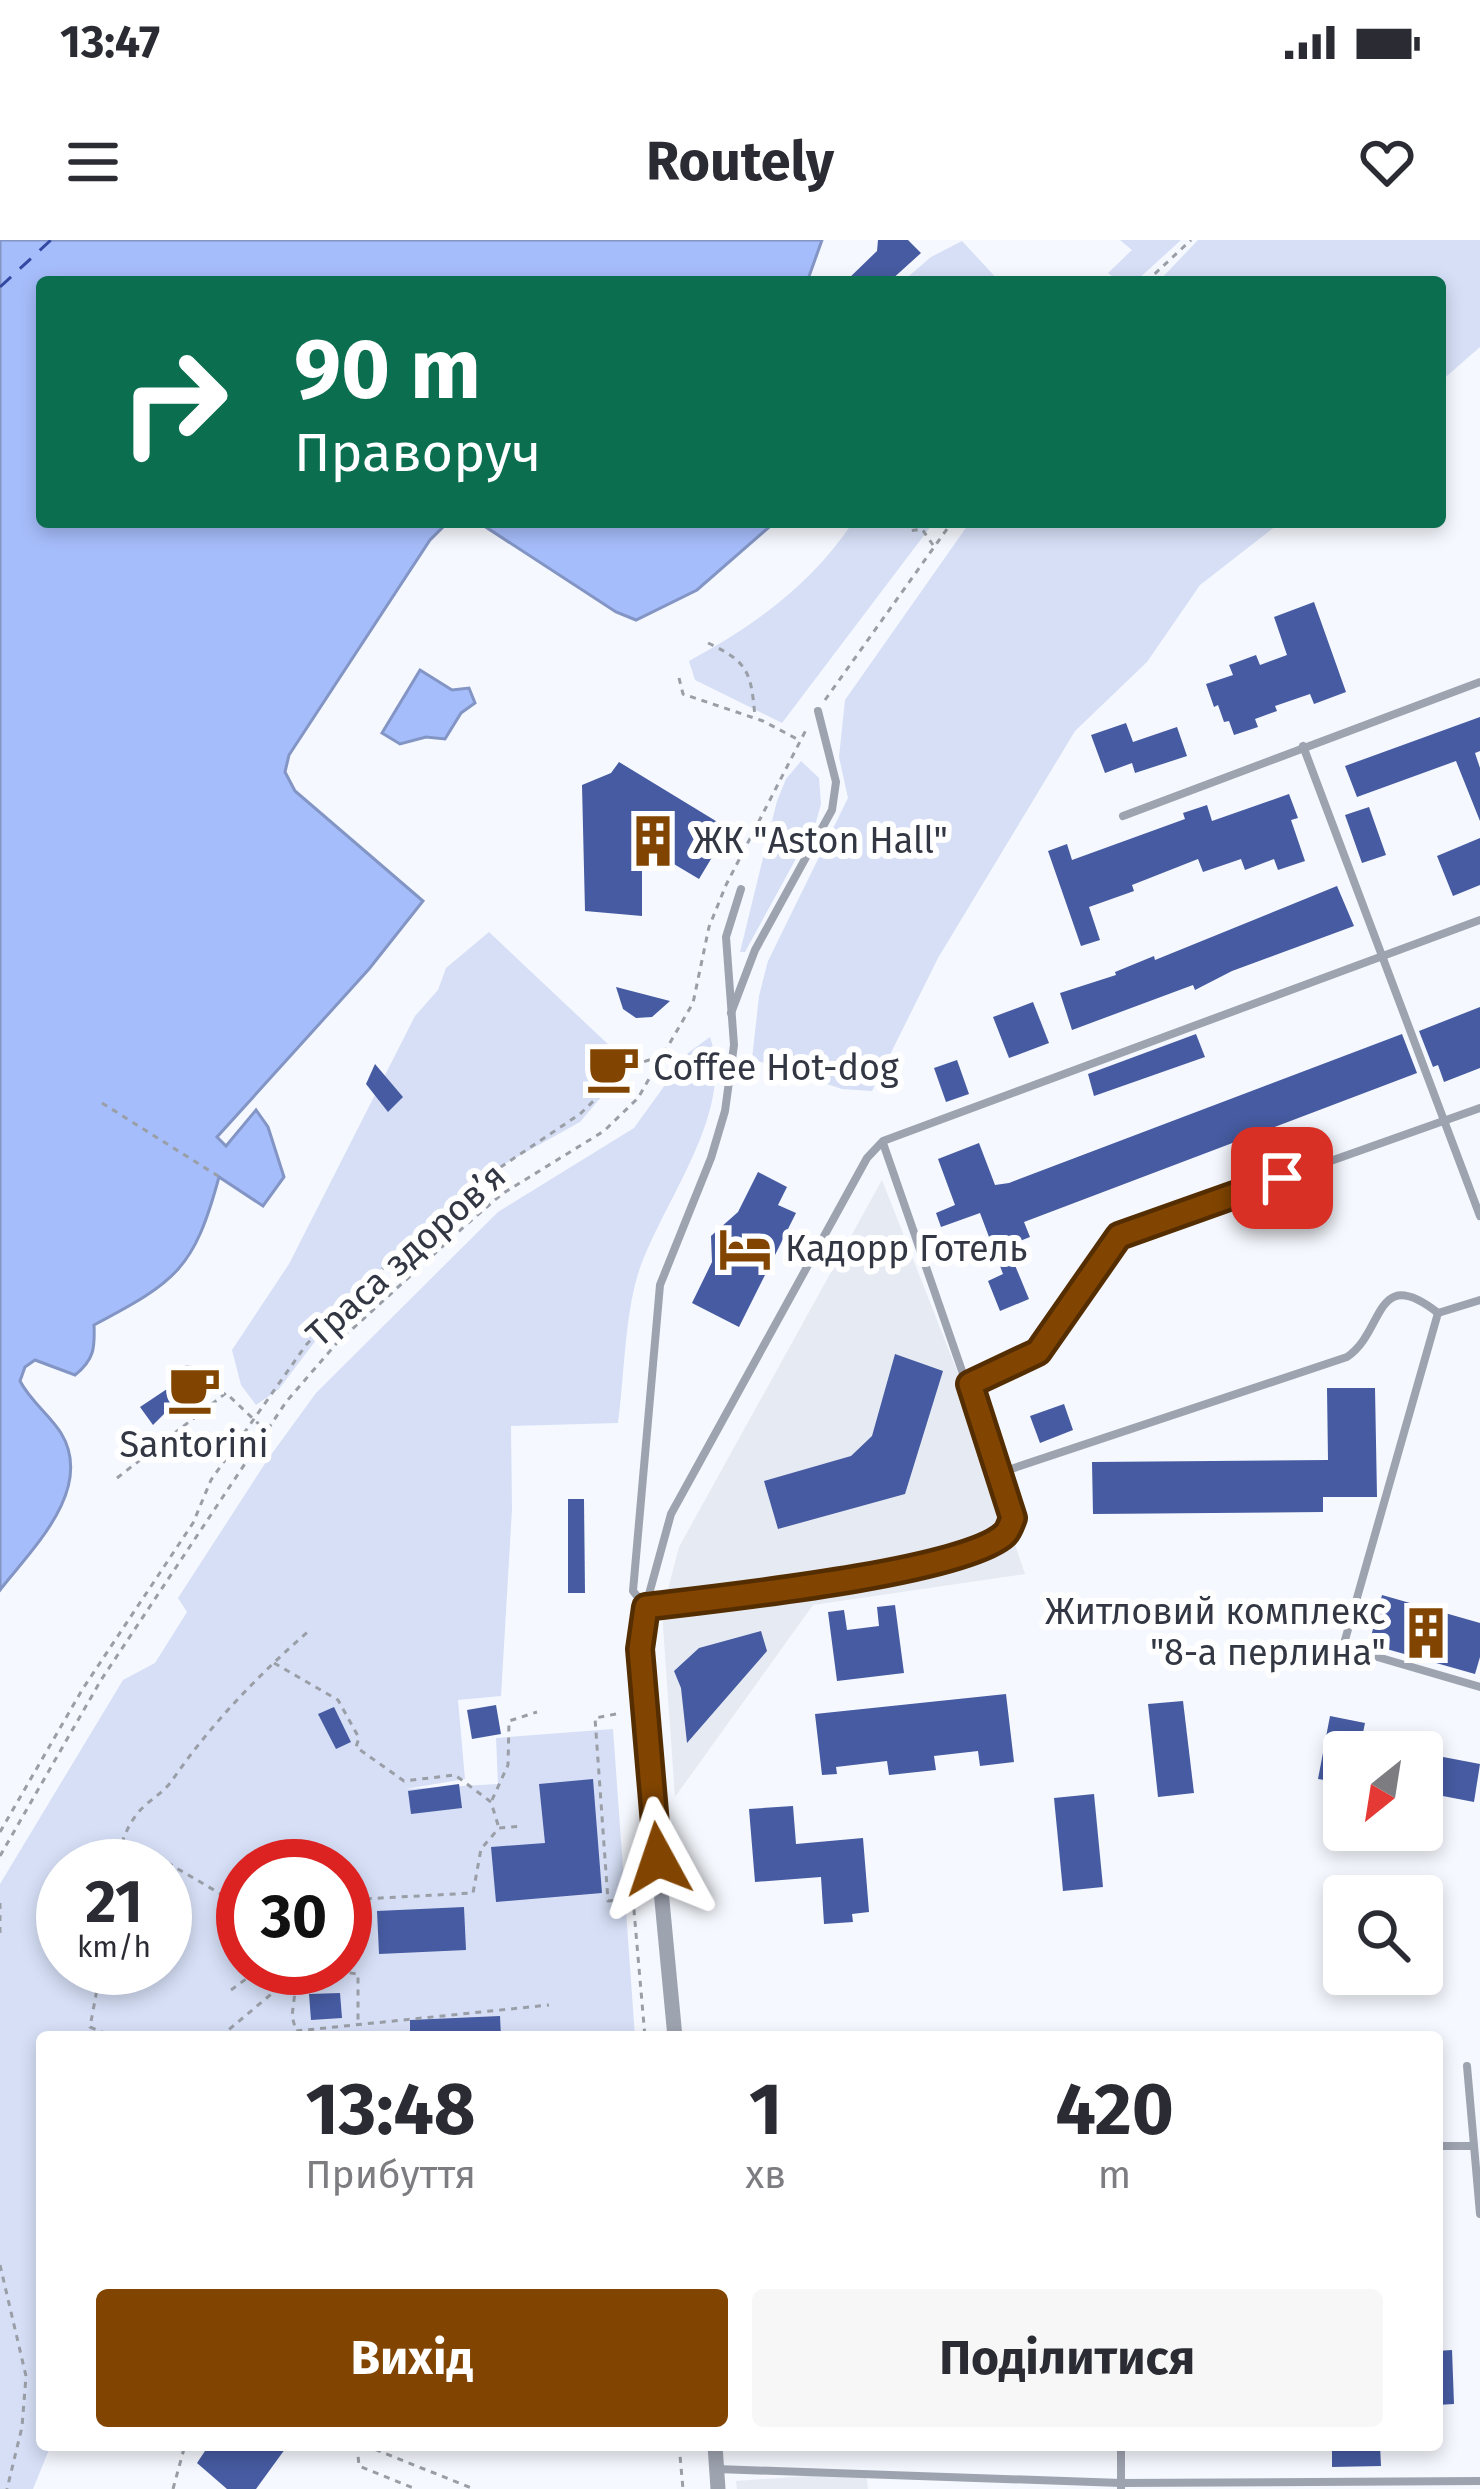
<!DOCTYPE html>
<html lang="uk">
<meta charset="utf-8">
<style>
body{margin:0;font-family:"Fira Sans",sans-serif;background:#f7f7f7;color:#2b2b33;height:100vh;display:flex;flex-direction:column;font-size:45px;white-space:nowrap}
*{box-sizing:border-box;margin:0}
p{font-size:39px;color:#7c7c81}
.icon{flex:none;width:66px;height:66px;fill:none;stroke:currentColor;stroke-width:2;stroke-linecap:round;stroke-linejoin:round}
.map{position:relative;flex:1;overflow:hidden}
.panel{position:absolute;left:36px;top:1791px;width:1407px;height:420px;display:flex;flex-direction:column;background:#fff;border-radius:12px;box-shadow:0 6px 18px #0003}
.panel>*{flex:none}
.hud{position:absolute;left:36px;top:36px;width:1410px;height:252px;border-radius:12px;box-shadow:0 6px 18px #0003;background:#0b6e4f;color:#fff;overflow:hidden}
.needle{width:78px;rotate:210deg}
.buttons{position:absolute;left:1323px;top:1491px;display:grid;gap:24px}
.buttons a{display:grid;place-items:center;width:120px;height:120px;border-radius:12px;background:#fff;box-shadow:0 6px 18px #0003;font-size:60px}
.speed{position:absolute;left:36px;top:1599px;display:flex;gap:24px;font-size:60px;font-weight:700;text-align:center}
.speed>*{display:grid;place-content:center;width:156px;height:156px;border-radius:50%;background:#fff;box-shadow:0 6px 18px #0003;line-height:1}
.speed small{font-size:30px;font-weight:400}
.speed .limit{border:18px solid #d22;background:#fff;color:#111}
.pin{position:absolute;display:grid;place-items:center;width:102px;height:102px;color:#fff;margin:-51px;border-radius:24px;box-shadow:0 6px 18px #0006}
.me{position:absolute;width:132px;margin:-66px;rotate:355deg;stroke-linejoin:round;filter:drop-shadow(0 0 9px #0008)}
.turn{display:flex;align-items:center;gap:42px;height:252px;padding:0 60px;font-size:54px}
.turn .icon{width:156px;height:156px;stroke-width:2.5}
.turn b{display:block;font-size:84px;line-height:102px}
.eta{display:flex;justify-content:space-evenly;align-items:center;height:204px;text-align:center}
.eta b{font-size:72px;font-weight:700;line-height:84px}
.button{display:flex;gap:24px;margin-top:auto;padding:24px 60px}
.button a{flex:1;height:138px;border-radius:12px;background:#824501;color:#fff;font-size:48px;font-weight:700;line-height:138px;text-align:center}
.button a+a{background:#f7f7f7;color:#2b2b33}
.status{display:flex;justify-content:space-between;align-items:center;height:84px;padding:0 60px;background:#fff;direction:ltr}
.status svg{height:33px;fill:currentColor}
header{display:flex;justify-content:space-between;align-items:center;height:156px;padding:0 60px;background:#fff;font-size:54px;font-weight:700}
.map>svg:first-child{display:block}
</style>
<div class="status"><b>13:47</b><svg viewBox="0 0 49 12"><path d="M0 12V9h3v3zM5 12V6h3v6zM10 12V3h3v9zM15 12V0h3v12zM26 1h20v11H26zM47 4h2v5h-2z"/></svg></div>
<header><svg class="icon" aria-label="menu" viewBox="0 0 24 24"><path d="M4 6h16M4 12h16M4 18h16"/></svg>Routely<svg class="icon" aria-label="heart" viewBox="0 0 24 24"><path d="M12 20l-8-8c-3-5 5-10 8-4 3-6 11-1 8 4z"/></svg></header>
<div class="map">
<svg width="1480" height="2249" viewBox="0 0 1480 2249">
<rect width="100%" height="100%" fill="#f5f8fe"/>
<g fill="#e6eaf2">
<path d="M882,940L957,1131L1025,1334L813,1365L675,1557L662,1372L679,1307Z"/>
<path d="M866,2232L868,2249H737L736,2241Z"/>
</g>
<g fill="#d6dff6" fill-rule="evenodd">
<path d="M1120,0H1181L1135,42H1119L1108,33L1132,10Z"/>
<path d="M1198,0H1480V107L1440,142V42H1158Z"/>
<path d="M962,1L1000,42H902L931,17Z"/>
<path d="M853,282H934L782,483L695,440L689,421C754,386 812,344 853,282Z"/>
<path d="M970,282H1281L1200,345L1147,422L1075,491L938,718L872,851L842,849L752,819L759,756L768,721L848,558L839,517L845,460Z"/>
<path d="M801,521L819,538L821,564L816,582L745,712H740L777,561L786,539Z"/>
<path d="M489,692L629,824L580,882L501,926L378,1032L329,1083L279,1149L256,1165L241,1145L232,1110L289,1024L415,776L438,750L446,728Z"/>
<path d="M710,797C736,873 661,963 638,1034C625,1075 624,1139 618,1183L511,1186L512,1269L501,1456L458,1460L465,1539L405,1549L498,1544L496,1498L613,1489L635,1797H42V2205H51L33,2249H0V1644L123,1440L155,1423L187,1372L178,1358L268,1219L316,1153L498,972L634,888L688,813ZM63,1626H165V1728H63ZM243,1626H345V1728H243Z"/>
</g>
<g fill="#a6bdfb" stroke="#8395c4" stroke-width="3">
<path d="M0,0H822L807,42H42V282H448L430,300L289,515L285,532L295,551L423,661L369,729L217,897L226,906L256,870L268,887L284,937L263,966L219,937C194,1029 177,1041 94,1085C95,1108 94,1120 75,1135L35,1120L25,1127L20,1141C31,1162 49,1174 61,1193C95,1249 32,1309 0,1350Z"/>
<path d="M478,282H775L697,350L636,380L616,372Z"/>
<path d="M420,430L452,450L469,448L475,463L461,473L445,499L426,497L400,504L382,493Z"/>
</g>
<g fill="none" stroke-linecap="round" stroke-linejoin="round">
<path stroke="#3349a1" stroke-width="3" stroke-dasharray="15 12" stroke-linecap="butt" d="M0,47L51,0"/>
</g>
<g fill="#465ba1">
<path d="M878,0H908L921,13L889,42H845L877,11Z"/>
<path d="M1314,362L1346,452L1314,464L1310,454L1275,466L1277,471L1255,479L1258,487L1234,495L1229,481L1224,482L1218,465L1214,467L1206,444L1233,435L1229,425L1256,415L1260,425L1287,415L1274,377Z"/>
<path d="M1480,477V511L1475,513L1480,528V581L1456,521L1357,557L1345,526Z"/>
<path d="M1126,483L1133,502L1177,487L1187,516L1135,533L1132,523L1105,533L1091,495Z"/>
<path d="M619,522L729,589L699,639L642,605V676L585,671L582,545L611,533Z"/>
<path d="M1289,554L1298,578L1291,580L1305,621L1278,630L1274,619L1245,630L1241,619L1203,632L1198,619L1132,645L1134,651L1089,667L1100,700L1081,706L1048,611L1067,604L1072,620L1185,579L1183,573L1207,565L1212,581Z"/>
<path d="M1369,567L1386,615L1362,623L1345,575Z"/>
<path d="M1480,598V645L1453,656L1437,616Z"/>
<path d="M1337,646L1354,686L1232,731L1195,750L1193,745L1072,790L1060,753L1116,735L1115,732L1154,716L1155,720Z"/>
<path d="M616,747L670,761L652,777L636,778L623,769Z"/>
<path d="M1033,762L1049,803L1009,818L993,777Z"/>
<path d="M1480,767V828L1444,842L1438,825L1433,827L1419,791Z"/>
<path d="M1196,794L1205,817L1094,856L1088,834Z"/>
<path d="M1402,794L1417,833L1024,982L1030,997L1007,1006L1029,1059L1000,1071L988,1041L1003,1034L980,973L941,987L936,973L955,965L938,919L979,903L995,945L1009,943Z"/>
<path d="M957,820L969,854L946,862L934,828Z"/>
<path d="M375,824L403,857L388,872L366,844Z"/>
<path d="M758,932L787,947L778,965L796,973L739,1087L692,1063L712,1022L711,996L738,972Z"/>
<path d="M895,1114L943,1131L905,1254L778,1289L764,1241L851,1216L872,1196Z"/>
<path d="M186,1125L200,1127L207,1137L206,1151L188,1162L179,1159L153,1185L140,1167L170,1147L175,1133Z"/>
<path d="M1327,1148H1375L1377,1257H1323V1272L1093,1274L1092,1222L1328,1220Z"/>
<path d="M1064,1164L1073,1190L1040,1203L1030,1176Z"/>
<path d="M568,1259H584L585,1353H568Z"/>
<path d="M1382,1355L1480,1383V1417L1475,1434L1369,1404Z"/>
<path d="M895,1365L904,1433L837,1441L828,1372L844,1370L847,1390L879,1386L877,1367Z"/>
<path d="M761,1391L767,1411L687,1503L681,1448L674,1431L699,1408Z"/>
<path d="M1006,1454L1014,1522L980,1526L978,1511L934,1516L936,1530L889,1535L887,1521L836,1527L837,1534L822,1535L815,1474Z"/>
<path d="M1183,1461L1194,1553L1158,1557L1148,1464Z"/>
<path d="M496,1465L501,1494L472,1499L467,1470Z"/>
<path d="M334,1467L351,1502L336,1509L318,1474Z"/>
<path d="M1330,1476L1365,1483L1359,1512H1344V1543L1318,1539Z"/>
<path d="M1422,1513L1480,1524L1474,1562L1422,1552Z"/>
<path d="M593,1539L602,1653L496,1662L491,1607L545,1603L539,1544Z"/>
<path d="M459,1544L462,1568L411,1574L408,1551Z"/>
<path d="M1094,1554L1103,1647L1063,1651L1054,1558Z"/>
<path d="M793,1566L796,1604L863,1598L869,1672L852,1674L853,1682L824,1684L821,1637L755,1642L749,1569Z"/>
<path d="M464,1667L466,1710L379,1714L377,1671Z"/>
<path d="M340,1753L342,1778L311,1780L309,1754Z"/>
<path d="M500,1776L501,1797H410V1780Z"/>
<path d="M1452,2110L1454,2164L1437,2165V2111Z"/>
<path d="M209,2205H288L256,2249H227L197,2223Z"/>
<path d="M1332,2205H1380L1381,2226L1332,2227Z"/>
</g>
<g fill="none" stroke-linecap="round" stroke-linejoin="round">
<g stroke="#9a9ea6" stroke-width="3" stroke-dasharray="6 6" stroke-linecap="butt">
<path d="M1146,42L1191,0"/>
<path d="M907,282L909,291L922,289L933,305"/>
<path d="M708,403C749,422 751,433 755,477"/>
<path d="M679,438L683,454L763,481L799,500"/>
<path d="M825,460L952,282"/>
<path d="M102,863L218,936"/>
<path d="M117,1238L226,1153L265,1190"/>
<path d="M274,1423L338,1460L359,1498L356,1507L404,1541L455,1535L491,1562L499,1588"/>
<path d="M616,1474L595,1478L608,1661L633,1659L645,1797"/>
<path d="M492,1560L508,1525L509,1481L537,1472"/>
<path d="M0,1592L82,1450L193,1283L211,1240L306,1105L359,1050L474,945L580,874L630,826L665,815"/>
<path d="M123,1604L161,1619L243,1667"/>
<path d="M0,1616L101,1440L286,1162L336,1104L467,984L502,954L604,891L638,858L693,763L709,687L726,645L807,488"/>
<path d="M115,1626C120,1608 125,1589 137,1574C146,1562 162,1554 171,1542C210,1485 259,1434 311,1389"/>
<path d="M0,1663V1693"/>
<path d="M345,1670L362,1659L473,1653L481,1609L499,1588L523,1586"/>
<path d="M101,1728L90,1787L114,1797"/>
<path d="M314,1728L358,1734V1781"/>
<path d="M296,1744L292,1776L296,1791L549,1765"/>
<path d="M231,1750L261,1728"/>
<path d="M220,1797L275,1751L296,1744V1728"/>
<path d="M0,2025L26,2136L22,2187L7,2249"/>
<path d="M357,2205L359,2226L416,2249"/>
<path d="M364,2205L474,2249"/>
<path d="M679,2205L683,2249"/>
<path d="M173,2249L185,2205"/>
</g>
<g stroke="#9ea3b0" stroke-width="8">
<path d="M1303,506L1480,976"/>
<path d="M1123,576L1480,442"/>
<path d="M731,773L755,710L832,570L836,542L818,471"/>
<path d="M1438,1073L1343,1407L1480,1447"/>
<path d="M1438,1073L1480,1060"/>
<path d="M970,1144L1038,1112L1119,996L1480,868"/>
<path d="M999,1233L1347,1117C1385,1092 1374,1023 1438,1073"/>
<path d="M646,1365L671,1274L867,918L883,901L1480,680"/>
<path d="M645,1366L633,1351L660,1045L711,918L725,871L734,805L726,697L741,649"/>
<path d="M647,1367C714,1359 963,1334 1005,1294C1009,1290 1011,1283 1013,1278L883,903"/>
<path d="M1467,1826L1480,1974"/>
<path d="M1437,1906H1474"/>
<path d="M717,2229L1121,2243L1480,2241"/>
<path d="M1121,2249V2205"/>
</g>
<g stroke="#9ea3b0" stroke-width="15">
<path d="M646,1367L639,1409L642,1451L675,1797"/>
<path d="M715,2205L718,2249"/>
</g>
</g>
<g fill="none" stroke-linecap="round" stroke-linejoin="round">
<g stroke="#542d01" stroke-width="30">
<path id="route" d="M658,1619L640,1409L646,1367C711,1359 965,1333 1005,1294C1009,1290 1011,1283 1013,1278L970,1144L1038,1112L1119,996L1282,938"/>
</g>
<use href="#route" stroke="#824501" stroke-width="21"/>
</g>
<defs>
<g id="building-bare" transform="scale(4.14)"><path d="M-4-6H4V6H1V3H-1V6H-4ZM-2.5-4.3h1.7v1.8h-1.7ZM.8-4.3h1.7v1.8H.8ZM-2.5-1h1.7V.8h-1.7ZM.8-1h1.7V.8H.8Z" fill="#824501" stroke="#fff" stroke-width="2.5" paint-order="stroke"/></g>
<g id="cafe-bare" transform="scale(4.14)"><path d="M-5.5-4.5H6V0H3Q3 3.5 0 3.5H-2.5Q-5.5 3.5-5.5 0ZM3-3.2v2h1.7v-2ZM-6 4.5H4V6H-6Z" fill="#824501" stroke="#fff" stroke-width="2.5" paint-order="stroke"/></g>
<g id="hotel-bare" transform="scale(4.14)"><path d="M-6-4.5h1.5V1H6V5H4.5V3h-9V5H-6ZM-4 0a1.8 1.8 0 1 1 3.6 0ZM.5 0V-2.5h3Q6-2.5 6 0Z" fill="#824501" stroke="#fff" stroke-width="2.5" paint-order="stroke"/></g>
</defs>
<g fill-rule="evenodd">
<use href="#building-bare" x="653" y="601"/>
<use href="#cafe-bare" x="613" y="828"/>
<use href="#hotel-bare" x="745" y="1009"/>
<use href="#cafe-bare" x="194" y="1149"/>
<use href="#building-bare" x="1426" y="1393"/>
</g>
<g text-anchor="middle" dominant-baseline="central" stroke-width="12" stroke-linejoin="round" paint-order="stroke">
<g font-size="36" fill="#323743" stroke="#fff" text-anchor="start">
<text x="693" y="601">ЖК "Aston Hall"</text>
<text x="653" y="828">Coffee Hot-dog</text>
<text x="785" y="1009">Кадорр Готель</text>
<text x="194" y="1205" text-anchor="middle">Santorini</text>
<text x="1386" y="1372" text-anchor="end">Житловий комплекс<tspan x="1386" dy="41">"8-а перлина"</tspan></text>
</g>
<g font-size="36" fill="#323743" stroke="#fff">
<text transform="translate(406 1015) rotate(-42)">Траса здоров’я</text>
</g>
</g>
</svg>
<div class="buttons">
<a><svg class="needle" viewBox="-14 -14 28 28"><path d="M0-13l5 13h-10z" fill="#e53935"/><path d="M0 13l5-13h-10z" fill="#7c7c81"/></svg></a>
<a><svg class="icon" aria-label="search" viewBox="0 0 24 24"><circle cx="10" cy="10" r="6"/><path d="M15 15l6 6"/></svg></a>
</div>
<div class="speed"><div>21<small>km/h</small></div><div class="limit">30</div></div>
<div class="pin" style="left:1282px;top:938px;background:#d93025"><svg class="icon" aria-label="arrive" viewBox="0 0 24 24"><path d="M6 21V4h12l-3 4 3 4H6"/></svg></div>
<svg class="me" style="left:658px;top:1619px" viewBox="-20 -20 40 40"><path d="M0-17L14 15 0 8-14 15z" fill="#824501" stroke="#fff" stroke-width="4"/></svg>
<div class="hud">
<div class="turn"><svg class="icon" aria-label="right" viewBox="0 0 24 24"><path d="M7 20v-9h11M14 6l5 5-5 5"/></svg><div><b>90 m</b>Праворуч</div></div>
</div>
<section class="panel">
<div class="eta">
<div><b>13:48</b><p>Прибуття</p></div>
<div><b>1</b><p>хв</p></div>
<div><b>420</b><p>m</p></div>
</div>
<div class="button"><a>Вихід</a><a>Поділитися</a></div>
</section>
</div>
